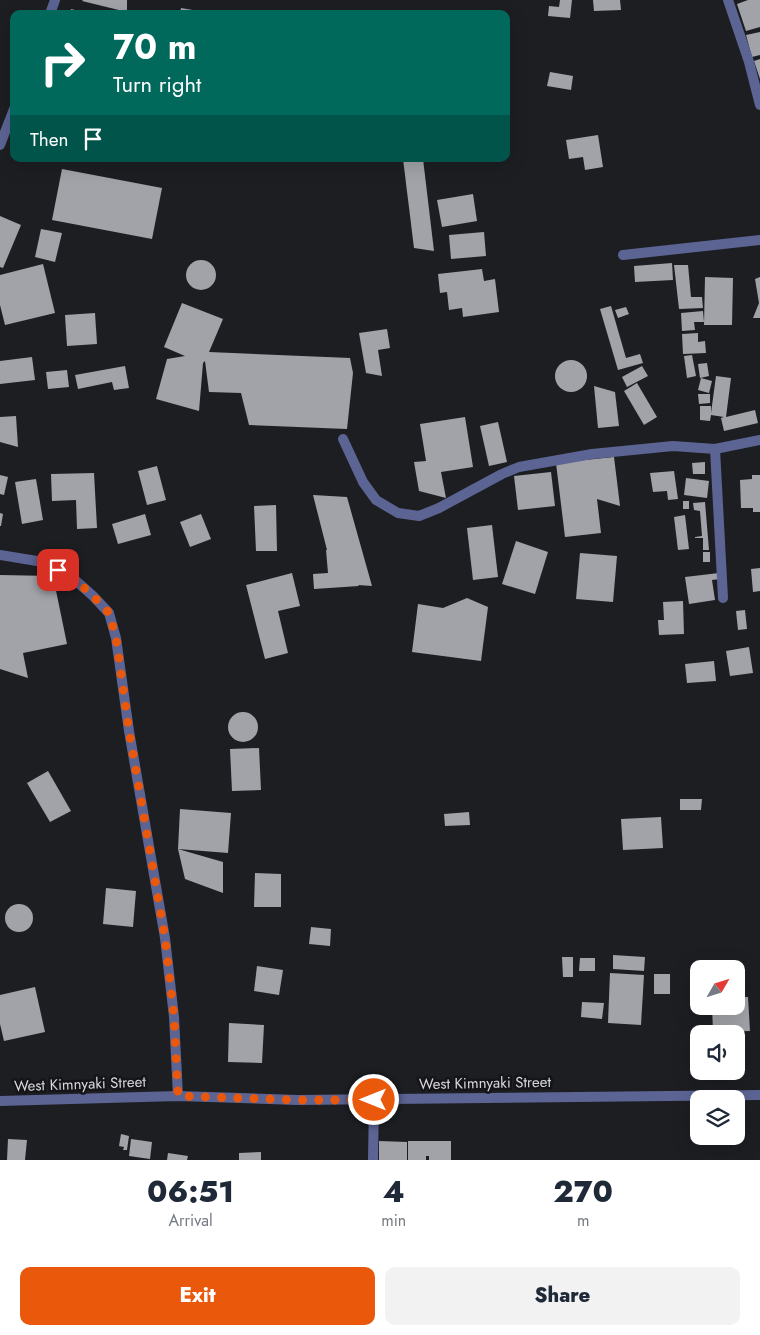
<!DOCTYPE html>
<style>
body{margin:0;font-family:Jost,sans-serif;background:#f2f2f3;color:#1f2937;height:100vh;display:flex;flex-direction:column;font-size:19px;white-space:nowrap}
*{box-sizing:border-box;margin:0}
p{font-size:16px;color:#747a83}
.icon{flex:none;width:28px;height:28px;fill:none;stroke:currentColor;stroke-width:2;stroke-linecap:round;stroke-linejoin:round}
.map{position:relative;height:1160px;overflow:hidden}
.panel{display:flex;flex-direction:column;background:#fff;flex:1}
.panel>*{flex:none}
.top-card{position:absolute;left:10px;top:10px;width:500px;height:152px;border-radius:10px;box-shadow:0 5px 20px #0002;background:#00695c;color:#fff;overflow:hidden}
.needle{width:32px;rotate:51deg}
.controls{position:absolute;left:690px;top:960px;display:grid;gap:10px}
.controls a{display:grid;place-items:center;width:55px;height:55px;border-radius:10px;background:#fff;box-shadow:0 5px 20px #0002;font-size:25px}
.pin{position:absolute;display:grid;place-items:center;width:42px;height:42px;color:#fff;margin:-21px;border-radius:10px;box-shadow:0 2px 8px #0006}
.me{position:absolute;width:55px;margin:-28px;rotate:270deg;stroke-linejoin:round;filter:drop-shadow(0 0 4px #0008)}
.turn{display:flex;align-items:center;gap:18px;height:105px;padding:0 20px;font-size:22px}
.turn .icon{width:65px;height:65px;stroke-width:2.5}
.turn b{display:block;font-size:35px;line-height:42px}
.then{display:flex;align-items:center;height:48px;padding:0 20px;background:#0003;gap:10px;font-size:19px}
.eta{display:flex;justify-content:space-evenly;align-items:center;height:85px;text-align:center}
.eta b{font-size:30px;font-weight:800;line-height:35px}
.action{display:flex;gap:10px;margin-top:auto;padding:10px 20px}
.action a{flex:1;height:58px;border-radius:10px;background:#ea580c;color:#fff;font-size:20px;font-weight:800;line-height:58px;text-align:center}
.action a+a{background:#f2f2f3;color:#1f2937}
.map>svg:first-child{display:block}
</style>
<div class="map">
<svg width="760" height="1160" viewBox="0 0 760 1160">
<rect width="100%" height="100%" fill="#1d1e22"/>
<g fill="#a1a3a9">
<path d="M83,0H127V12L82,1Z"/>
<path d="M560,0H572L570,18L548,16L549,6L559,7Z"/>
<path d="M593,0H620L621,10L594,11Z"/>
<path d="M748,0H760V27L746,31L737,4Z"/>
<path d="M181,8L210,13V14H180Z"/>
<path d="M71,9L87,13V14H70Z"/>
<path d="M760,32V55L752,57L746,35Z"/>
<path d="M760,59V79L754,61Z"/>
<path d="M550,72L573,76L571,90L547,86Z"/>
<path d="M598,135L603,167L585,170L583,157L569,159L566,140Z"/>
<path d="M403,159H423L434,251L414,248Z"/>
<path d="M62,169L162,188L152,239L52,220Z"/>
<path d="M473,194L477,221L442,227L437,200Z"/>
<path d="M0,216L21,225L3,268L0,267Z"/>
<path d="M41,229L62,233L55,262L35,257Z"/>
<path d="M484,232L486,256L451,259L449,235Z"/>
<circle cx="201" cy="275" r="15"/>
<path d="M672,263L673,280L635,282L634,266Z"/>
<path d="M43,264L55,313L5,325L0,305V275Z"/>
<path d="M674,265H688L691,297H702L703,308L679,309Z"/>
<path d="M482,269L484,281L495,279L499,312L463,317L462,308L449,310L447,292L440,293L438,274Z"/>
<path d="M705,277L733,278L732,325H704Z"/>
<path d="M760,277V318H753L759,303L755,279Z"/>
<path d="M182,303L223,319L209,352L350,358L353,373L347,429L249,425L241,393L209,392L205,361L203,363L199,411L156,399L167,359L185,356L164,347Z"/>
<path d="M611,306L626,358L640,354L643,363L618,370L600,309Z"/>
<path d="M626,307L629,314L618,318L615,310Z"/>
<path d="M703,311L704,322H694L695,330L682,331L681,313Z"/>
<path d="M95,313L97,344L67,346L65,315Z"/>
<path d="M387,329L390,348L378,350L382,376L366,373L359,333Z"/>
<path d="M698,333V342L705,341L706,353L683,354L682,334Z"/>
<path d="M692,355L696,376L687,378L684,356Z"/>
<path d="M32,357L35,380L0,384V361Z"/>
<circle cx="571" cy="376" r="16"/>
<path d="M707,363L709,376L700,378L698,364Z"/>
<path d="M125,366L129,388L114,390L112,382L78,389L75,375Z"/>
<path d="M642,366L648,376L627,387L622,377Z"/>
<path d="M67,370L69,387L48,389L46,372Z"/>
<path d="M716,376L731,378L726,417L755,410L758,423L724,431L721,418L724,417L711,415L710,421L700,420V406H711V413Z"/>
<path d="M701,378L712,381L709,393L698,390Z"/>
<path d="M637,383L657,417L644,425L624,391Z"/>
<path d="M594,386L615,392L619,426L598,428Z"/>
<path d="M698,394H710V403L699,404Z"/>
<path d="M16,416L18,447L0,442V417Z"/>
<path d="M465,417L473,467L441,472L446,498L419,491L414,462L426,461L420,424Z"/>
<path d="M498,422L507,462L489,466L480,426Z"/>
<path d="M614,457L620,506L597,499L601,533L565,537L556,463Z"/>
<path d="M705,462V474H693L692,463Z"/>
<path d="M157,466L166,500L147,505L138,471Z"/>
<path d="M674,471L678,499L668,500L667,491L653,492L650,473Z"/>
<path d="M551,472L555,506L518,510L514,476Z"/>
<path d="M94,473L97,528L77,529L76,500L52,501L51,474Z"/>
<path d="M0,475L8,477L4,495L0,494Z"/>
<path d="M752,475H760V512H753V508H741L740,480L752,479Z"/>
<path d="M686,478L709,481L707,498L684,495Z"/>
<path d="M36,479L43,520L22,524L15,482Z"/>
<path d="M313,495L347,497L372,586L358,585L359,586L314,589L313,574L328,573L326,550H327Z"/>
<rect x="683" y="501" width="6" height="8"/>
<path d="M705,502L709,550H703V538H695V537L702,536L700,511L694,510L693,503Z"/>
<path d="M276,505L277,551H256L254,506Z"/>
<path d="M0,513L3,514L1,526H0Z"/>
<path d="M145,514L151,535L118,544L112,524Z"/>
<path d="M201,514L211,539L190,547L180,522Z"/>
<path d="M685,515L689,549L678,550L674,517Z"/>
<path d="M492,525L498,577L473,580L467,528Z"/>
<path d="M516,541L548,552L535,594L502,584Z"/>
<rect x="703" y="552" width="7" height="10"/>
<path d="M580,553L617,556L613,602L576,599Z"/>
<path d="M760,568V591L753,592L751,569Z"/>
<path d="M292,573L300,606L278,611L288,653L265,659L246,585Z"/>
<path d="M719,573L720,579L712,580L715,600L689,604L685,577Z"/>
<path d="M0,575L53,576L67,644L23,653L28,678L0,669Z"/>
<path d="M467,598L488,607L481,661L412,652L418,604L443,608Z"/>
<path d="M683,601L684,634L659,635L658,620H664L663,602Z"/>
<path d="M745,610L747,629L738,630L736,611Z"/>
<path d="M749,647L753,673L730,676L726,651Z"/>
<path d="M714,661L716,681L687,683L685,664Z"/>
<circle cx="243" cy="727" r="15"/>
<path d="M259,748L261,790L232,791L230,749Z"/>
<path d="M48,771L71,811L50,822L27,783Z"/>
<path d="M680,799H702L701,810H680Z"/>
<path d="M180,809L231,813L228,853L178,849L223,862V893L185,879L178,849Z"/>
<path d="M469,812L470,825L445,826L444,814Z"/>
<path d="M661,817L663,848L623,850L621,819Z"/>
<path d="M255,873L281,874V907H254Z"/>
<path d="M106,888L136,891L133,927L103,924Z"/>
<circle cx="19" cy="918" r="14"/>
<path d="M311,927L331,929L330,946L309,944Z"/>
<path d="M613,955L645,957L644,971L613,969Z"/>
<path d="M562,957H573V977H563Z"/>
<path d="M580,958H595V971H579Z"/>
<path d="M257,966L283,970L279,995L254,991Z"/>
<path d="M610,973L644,975L641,1025L608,1023Z"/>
<rect x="654" y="974" width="16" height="20"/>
<path d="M35,987L45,1032L4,1041L0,1024V995Z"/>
<path d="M736,997H748L750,1031L713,1032L712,1006H736Z"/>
<path d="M582,1002L604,1003L602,1019L581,1017Z"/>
<path d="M229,1023L264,1025L262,1063L228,1062Z"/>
<path d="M121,1134L129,1136L127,1150H123L124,1147L119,1146Z"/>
<path d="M8,1139L27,1140L25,1160H7Z"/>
<path d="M131,1139L152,1142L150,1159L129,1156Z"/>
<path d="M379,1141L407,1142V1160H379Z"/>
<path d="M408,1141H451V1160H429V1156H426V1160H408Z"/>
<path d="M261,1152V1160H239V1153Z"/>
<path d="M168,1153L188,1156L187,1160H167Z"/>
</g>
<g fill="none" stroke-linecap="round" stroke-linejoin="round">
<g stroke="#5c6494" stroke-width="10">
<path d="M728,0L749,62L760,105"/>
<path d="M50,14L55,0"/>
<path d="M0,145L14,109"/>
<path d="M623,255L760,240"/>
<path d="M343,439L363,482L376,500L398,513L419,516L439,508L502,474L519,467L592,454L673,446L715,449L760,440"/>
<path d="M715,449L723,598"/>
<path d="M0,555L43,562L74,579L93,596L109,613L116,638L129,731L165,938L174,1017L178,1096"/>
<path d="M0,1101L178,1096L297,1100L760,1095"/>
<path d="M373,1160L374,1100"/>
</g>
</g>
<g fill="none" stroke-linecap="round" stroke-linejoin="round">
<path stroke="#ea580c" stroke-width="9" stroke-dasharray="0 16.2" d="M58,570L74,579L93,596L109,613L116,638L129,731L165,938L174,1017L178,1096L297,1100H374"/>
</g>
<g text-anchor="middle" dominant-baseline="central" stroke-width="5" stroke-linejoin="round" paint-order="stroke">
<g font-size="15" fill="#d8d9dc" stroke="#141419">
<text transform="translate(485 1083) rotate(-1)">West Kimnyaki Street</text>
<text transform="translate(80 1084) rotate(-2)">West Kimnyaki Street</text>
</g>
</g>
</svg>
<div class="controls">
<a><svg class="needle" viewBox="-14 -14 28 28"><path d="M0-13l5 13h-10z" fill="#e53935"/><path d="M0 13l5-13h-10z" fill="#747a83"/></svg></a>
<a><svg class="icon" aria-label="sound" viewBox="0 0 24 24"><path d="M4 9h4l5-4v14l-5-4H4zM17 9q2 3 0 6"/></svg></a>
<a><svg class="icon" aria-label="layers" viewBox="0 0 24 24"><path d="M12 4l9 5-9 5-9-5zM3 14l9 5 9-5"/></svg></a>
</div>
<div class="pin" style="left:58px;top:570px;background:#d93025"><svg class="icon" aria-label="arrive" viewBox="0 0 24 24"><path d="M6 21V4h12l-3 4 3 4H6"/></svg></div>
<svg class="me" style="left:374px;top:1100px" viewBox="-20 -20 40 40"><circle r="17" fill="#ea580c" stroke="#fff" stroke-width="3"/><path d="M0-11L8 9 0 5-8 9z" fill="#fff"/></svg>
<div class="top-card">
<div class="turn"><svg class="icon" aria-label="right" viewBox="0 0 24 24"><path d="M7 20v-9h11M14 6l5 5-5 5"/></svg><div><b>70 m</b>Turn right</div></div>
<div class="then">Then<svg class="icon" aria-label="arrive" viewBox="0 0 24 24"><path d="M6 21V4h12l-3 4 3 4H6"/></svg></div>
</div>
</div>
<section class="panel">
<div class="eta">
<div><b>06:51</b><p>Arrival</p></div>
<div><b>4</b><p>min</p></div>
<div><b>270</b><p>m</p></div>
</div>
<div class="action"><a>Exit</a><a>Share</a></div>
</section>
